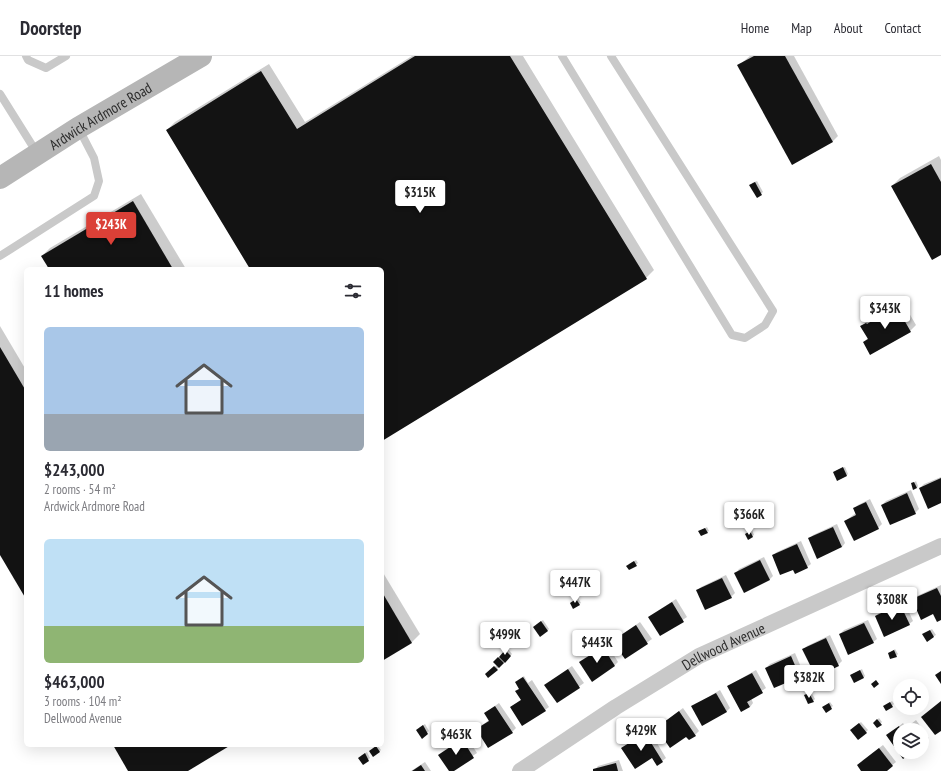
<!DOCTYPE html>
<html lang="en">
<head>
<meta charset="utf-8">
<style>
  :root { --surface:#fff; --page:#f7f7f7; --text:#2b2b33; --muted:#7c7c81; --line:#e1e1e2; --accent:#db4037 }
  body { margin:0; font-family:"PT Sans Narrow",sans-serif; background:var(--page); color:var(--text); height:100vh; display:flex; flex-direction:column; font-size:15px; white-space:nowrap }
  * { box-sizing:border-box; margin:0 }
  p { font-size:13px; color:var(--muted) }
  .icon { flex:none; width:22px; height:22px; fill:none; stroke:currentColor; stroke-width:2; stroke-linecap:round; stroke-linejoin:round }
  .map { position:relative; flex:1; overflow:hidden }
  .sheet { position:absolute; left:24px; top:211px; width:360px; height:480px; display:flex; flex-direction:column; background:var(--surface); border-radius:6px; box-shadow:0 4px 16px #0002 }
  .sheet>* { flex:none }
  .buttons { position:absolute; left:893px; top:623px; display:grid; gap:8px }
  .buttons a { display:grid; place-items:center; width:36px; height:36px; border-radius:50%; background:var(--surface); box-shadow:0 4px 16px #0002; font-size:20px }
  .price { position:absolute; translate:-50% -34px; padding:0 9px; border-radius:4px; background:#fff; color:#222; font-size:13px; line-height:26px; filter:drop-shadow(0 1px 2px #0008) }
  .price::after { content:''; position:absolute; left:50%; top:24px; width:12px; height:9px; margin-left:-6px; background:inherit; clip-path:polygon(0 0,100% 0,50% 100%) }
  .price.current { background:var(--accent); color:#fff }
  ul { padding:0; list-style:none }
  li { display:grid; align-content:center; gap:8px; height:212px; padding:0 20px }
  li span { display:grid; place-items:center; height:124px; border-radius:6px; color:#555 }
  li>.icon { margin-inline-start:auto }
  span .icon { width:72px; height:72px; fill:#fffc; stroke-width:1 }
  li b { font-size:17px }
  h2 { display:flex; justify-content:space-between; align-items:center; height:48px; padding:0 20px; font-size:17px }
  header { display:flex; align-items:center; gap:24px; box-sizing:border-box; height:56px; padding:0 20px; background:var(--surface); border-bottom:1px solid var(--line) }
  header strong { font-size:19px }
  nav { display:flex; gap:22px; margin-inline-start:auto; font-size:14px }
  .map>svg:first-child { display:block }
</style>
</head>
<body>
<header>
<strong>Doorstep</strong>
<nav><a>Home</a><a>Map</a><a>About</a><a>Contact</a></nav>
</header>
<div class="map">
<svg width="941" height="715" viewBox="0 0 941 715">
  <rect width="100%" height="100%" fill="#fff"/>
  <g fill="#0003">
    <path d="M 412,0 L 523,0 L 654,214 L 646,222 L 382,384 L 382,213 L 251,213 L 167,74 L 175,66 L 269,8 L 305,66 Z"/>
    <path d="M 750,0 L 794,0 L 838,80 L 832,86 L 738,10 Z"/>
    <path d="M 939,100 L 941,104 L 941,198 L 892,130 L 900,122 Z"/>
    <path d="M 757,125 L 763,136 L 757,141 L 752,127 Z"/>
    <path d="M 141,138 L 186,213 L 50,213 L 42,200 L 50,192 Z"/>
    <path d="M 902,245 L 916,269 L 910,275 L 864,286 L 868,282 L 862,270 L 868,264 L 872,261 L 873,263 Z"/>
    <path d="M 0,270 L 26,314 L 26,541 L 0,497 Z"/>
    <path d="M 845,411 L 848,418 L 846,420 L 836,415 Z"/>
    <path d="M 941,421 L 941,446 L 920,432 L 924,428 Z"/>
    <path d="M 916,425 L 918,430 L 917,432 L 912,428 Z"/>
    <path d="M 911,434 L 919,453 L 915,457 L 891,468 L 882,449 L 886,445 Z"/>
    <path d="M 870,443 L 882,468 L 878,472 L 845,465 L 856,457 L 854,453 L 858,449 Z"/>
    <path d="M 765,448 L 768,453 L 766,455 L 756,452 Z"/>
    <path d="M 837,468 L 845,487 L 842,491 L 809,483 L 813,479 Z"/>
    <path d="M 707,471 L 709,475 L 707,476 L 700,475 Z"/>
    <path d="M 752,474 L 754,479 L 752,480 L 748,477 Z"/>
    <path d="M 801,485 L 811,508 L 807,511 L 773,499 L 777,496 Z"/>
    <path d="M 764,501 L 773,520 L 769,524 L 736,517 L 739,513 Z"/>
    <path d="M 636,504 L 638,507 L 630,513 L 629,508 Z"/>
    <path d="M 382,515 L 420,578 L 412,586 L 382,604 Z"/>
    <path d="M 726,519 L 735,537 L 731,541 L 697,535 L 701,531 Z"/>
    <path d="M 941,529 L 941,563 L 913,544 L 917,540 Z"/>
    <path d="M 578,542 L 581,547 L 579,548 L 573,545 Z"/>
    <path d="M 676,543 L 687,561 L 660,579 L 649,561 Z"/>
    <path d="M 904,545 L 913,565 L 909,568 L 876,560 L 880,556 Z"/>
    <path d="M 543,564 L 549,573 L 547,575 L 536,569 Z"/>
    <path d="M 868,564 L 877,583 L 873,586 L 840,578 L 844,574 Z"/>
    <path d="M 640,566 L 652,583 L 625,602 L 613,585 Z"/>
    <path d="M 932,573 L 936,579 L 927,584 L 925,577 Z"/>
    <path d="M 830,579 L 842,605 L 838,609 L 817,610 L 804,593 L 807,590 Z"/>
    <path d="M 607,588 L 618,606 L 615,609 L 580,607 Z"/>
    <path d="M 508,593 L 512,598 L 497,613 L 486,618 L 497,609 L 494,606 Z"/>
    <path d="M 895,593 L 898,598 L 896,600 L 891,596 Z"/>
    <path d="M 795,597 L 803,616 L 799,620 L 766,612 L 770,608 Z"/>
    <path d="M 572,610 L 584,627 L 557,646 L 546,629 Z"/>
    <path d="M 862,613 L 865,620 L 863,622 L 851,619 Z"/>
    <path d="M 756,614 L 766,632 L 751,642 L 753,647 L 750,651 L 728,630 Z"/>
    <path d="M 524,620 L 528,627 L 532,624 L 549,651 L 545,654 L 511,651 L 522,643 L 518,624 Z"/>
    <path d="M 720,634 L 730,652 L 726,656 L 692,651 Z"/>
    <path d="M 811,636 L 815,643 L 813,645 L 807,638 Z"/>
    <path d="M 892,645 L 894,648 L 892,650 L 886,649 Z"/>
    <path d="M 830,646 L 833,650 L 826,655 L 823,651 Z"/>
    <path d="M 499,647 L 516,672 L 512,676 L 477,673 L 489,664 L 485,657 Z"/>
    <path d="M 683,652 L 699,675 L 695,679 L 686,679 L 657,672 Z"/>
    <path d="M 879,662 L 882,666 L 877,671 L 874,667 Z"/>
    <path d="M 916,664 L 929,682 L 922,688 L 922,674 L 900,674 L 900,696 L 911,696 L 903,701 L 888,679 L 903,667 L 906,672 Z"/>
    <path d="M 861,666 L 868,674 L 859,683 L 853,672 Z"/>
    <path d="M 425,668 L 429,675 L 422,681 L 419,672 Z"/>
    <path d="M 649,674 L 666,702 L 657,709 L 652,701 L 623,692 Z"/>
    <path d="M 466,680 L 477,697 L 450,715 L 440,699 Z"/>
    <path d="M 883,689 L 896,706 L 885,715 L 863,715 L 862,705 Z"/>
    <path d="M 378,690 L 381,694 L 379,696 L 370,695 Z"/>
    <path d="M 367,696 L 370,702 L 363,708 L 361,700 Z"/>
    <path d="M 619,704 L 623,715 L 594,715 L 598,710 Z"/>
    <path d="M 425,706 L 431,715 L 411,715 Z"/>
  </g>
  <g fill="#131313">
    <path d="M 415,0 L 510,0 L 647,223 L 382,385 L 382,213 L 250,213 L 166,74 L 261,15 L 297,73 Z"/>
    <path d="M 754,0 L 785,0 L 833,86 L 792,109 L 737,9 Z"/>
    <path d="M 931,108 L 941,126 L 941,199 L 932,204 L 891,130 Z"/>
    <path d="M 755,126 L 762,139 L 757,142 L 749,129 Z"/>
    <path d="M 133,145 L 173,213 L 49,213 L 41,200 Z"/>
    <path d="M 896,250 L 911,276 L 870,299 L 863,286 L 868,283 L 860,270 L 866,267 L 867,268 Z"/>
    <path d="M 0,291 L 26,335 L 26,543 L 0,499 Z"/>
    <path d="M 843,411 L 847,420 L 837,425 L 833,416 Z"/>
    <path d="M 941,422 L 941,447 L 928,453 L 919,432 Z"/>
    <path d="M 914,426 L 917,432 L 913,434 L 911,427 Z"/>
    <path d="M 907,437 L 916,458 L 890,469 L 881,449 Z"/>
    <path d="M 866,446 L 879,473 L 854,485 L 844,465 L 856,459 L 853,452 Z"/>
    <path d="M 763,449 L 767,456 L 756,460 L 753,453 Z"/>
    <path d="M 833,471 L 842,491 L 817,503 L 808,482 Z"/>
    <path d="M 705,472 L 708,477 L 701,480 L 698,475 Z"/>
    <path d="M 750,475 L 753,481 L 748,484 L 745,478 Z"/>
    <path d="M 797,488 L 808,512 L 795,518 L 793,514 L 780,519 L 772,499 Z"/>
    <path d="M 760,504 L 770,524 L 744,537 L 734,517 Z"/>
    <path d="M 634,505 L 637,510 L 629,514 L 626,510 Z"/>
    <path d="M 722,522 L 732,542 L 705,554 L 696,534 Z"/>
    <path d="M 937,532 L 941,540 L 941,564 L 937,566 L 933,558 L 921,564 L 912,543 Z"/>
    <path d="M 382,536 L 412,587 L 382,605 Z"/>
    <path d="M 576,543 L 580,549 L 573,553 L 570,547 Z"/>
    <path d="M 672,546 L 684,566 L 660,580 L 648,561 Z"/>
    <path d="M 900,548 L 910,569 L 884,581 L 875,560 Z"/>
    <path d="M 541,565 L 548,575 L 540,581 L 533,571 Z"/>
    <path d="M 864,567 L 874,587 L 848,599 L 839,578 Z"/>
    <path d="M 636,569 L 648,588 L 625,603 L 612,585 Z"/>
    <path d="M 930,574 L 934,581 L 927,586 L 922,578 Z"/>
    <path d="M 826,582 L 839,610 L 820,619 L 817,611 L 812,613 L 802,593 Z"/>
    <path d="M 603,591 L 615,610 L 592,626 L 579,606 Z"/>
    <path d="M 505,594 L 511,600 L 505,607 L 499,601 Z"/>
    <path d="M 894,594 L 897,601 L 890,603 L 888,597 Z"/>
    <path d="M 791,600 L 800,621 L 774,632 L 765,612 Z"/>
    <path d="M 498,601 L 504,607 L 499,612 L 493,606 Z"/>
    <path d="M 494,610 L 498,614 L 488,622 L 485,618 Z"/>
    <path d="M 568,613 L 580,632 L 557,647 L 544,629 Z"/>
    <path d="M 860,614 L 864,622 L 854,627 L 850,619 Z"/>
    <path d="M 941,615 L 941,628 L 935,619 Z"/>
    <path d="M 752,617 L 763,637 L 747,646 L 750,651 L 741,656 L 727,630 Z"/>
    <path d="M 523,621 L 546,655 L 522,670 L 510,651 L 521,644 L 515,635 L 519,633 L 515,626 Z"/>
    <path d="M 876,624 L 879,628 L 874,632 L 871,628 Z"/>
    <path d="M 716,637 L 727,656 L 702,670 L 691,650 Z"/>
    <path d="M 809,637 L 814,646 L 808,648 L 804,639 Z"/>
    <path d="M 941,645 L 941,675 L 935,679 L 921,661 Z"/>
    <path d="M 890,646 L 893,651 L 886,655 L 883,650 Z"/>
    <path d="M 829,647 L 832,653 L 826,657 L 822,651 Z"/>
    <path d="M 495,650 L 513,677 L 488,692 L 476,673 L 489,665 L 484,657 Z"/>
    <path d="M 679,655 L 696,680 L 689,684 L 686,681 L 670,692 L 656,672 Z"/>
    <path d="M 877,663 L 882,669 L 877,672 L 873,667 Z"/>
    <path d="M 859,667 L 867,677 L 858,684 L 850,674 Z"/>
    <path d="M 912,667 L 917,674 L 903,674 Z"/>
    <path d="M 423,669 L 428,678 L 422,683 L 416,674 Z"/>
    <path d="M 899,670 L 901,674 L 900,696 L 912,696 L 903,703 L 886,679 Z"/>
    <path d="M 645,677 L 663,706 L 657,710 L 652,702 L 635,713 L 621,692 Z"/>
    <path d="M 462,683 L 474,702 L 454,715 L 449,715 L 438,699 Z"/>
    <path d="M 113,689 L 231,689 L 188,715 L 128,715 Z"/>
    <path d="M 376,690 L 380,696 L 373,701 L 369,695 Z"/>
    <path d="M 879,692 L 893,710 L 887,715 L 861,715 L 857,709 Z"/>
    <path d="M 365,697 L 369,705 L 363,709 L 358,702 Z"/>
    <path d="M 616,707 L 618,715 L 593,715 L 593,713 Z"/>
    <path d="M 421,709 L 425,715 L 412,715 Z"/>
  </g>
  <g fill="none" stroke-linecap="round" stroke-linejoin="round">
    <g stroke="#c9c9c9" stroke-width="8">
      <path d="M 26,0 L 28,4 L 46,12 L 66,0"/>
      <path d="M 562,0 L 732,279 L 745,282 L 765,269 L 773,255 L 611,0"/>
      <path d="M 0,38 L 37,97"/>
      <path d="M 0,200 L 94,140 L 99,125 L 94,102 L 79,73"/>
    </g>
    <path stroke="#c9c9c9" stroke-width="16" id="s1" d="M 520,715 L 616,651 L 699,600 L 941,490"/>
    <path stroke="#b6b6b6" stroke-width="22" id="s2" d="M 0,122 L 78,72 L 201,0"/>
  </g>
  <g text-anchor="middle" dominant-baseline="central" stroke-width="4" stroke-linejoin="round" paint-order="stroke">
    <g font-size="15" fill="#2c2c2c" stroke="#fff">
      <text stroke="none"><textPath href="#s2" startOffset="118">Ardwick Ardmore Road</textPath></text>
      <text stroke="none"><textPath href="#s1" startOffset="239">Dellwood Avenue</textPath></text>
    </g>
  </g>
</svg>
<div class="buttons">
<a><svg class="icon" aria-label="locate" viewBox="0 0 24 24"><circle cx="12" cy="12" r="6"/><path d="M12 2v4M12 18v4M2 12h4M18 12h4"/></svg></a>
<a><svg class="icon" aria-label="layers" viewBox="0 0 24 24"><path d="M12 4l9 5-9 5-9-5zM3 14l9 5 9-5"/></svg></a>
</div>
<b class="price" style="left:420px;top:158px">$315K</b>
<b class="price current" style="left:111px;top:190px">$243K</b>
<b class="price" style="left:885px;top:274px">$343K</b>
<b class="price" style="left:749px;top:480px">$366K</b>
<b class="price" style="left:575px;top:548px">$447K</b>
<b class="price" style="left:892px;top:565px">$308K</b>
<b class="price" style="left:505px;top:600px">$499K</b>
<b class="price" style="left:597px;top:608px">$443K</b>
<b class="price" style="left:809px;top:643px">$382K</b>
<b class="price" style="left:641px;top:696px">$429K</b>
<b class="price" style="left:456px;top:700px">$463K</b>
<section class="sheet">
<h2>11 homes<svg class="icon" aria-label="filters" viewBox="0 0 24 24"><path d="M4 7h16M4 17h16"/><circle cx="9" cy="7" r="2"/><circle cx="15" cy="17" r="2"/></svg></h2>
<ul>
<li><span style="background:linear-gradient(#a9c7e8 70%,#9aa5b1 0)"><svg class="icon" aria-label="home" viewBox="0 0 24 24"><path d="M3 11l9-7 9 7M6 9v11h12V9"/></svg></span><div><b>$243,000</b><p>2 rooms · 54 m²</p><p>Ardwick Ardmore Road</p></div></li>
<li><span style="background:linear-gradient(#bfe0f5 70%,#8fb573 0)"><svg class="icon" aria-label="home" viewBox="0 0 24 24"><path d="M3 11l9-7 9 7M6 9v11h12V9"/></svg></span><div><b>$463,000</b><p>3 rooms · 104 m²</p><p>Dellwood Avenue</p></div></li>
</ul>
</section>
</div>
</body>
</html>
